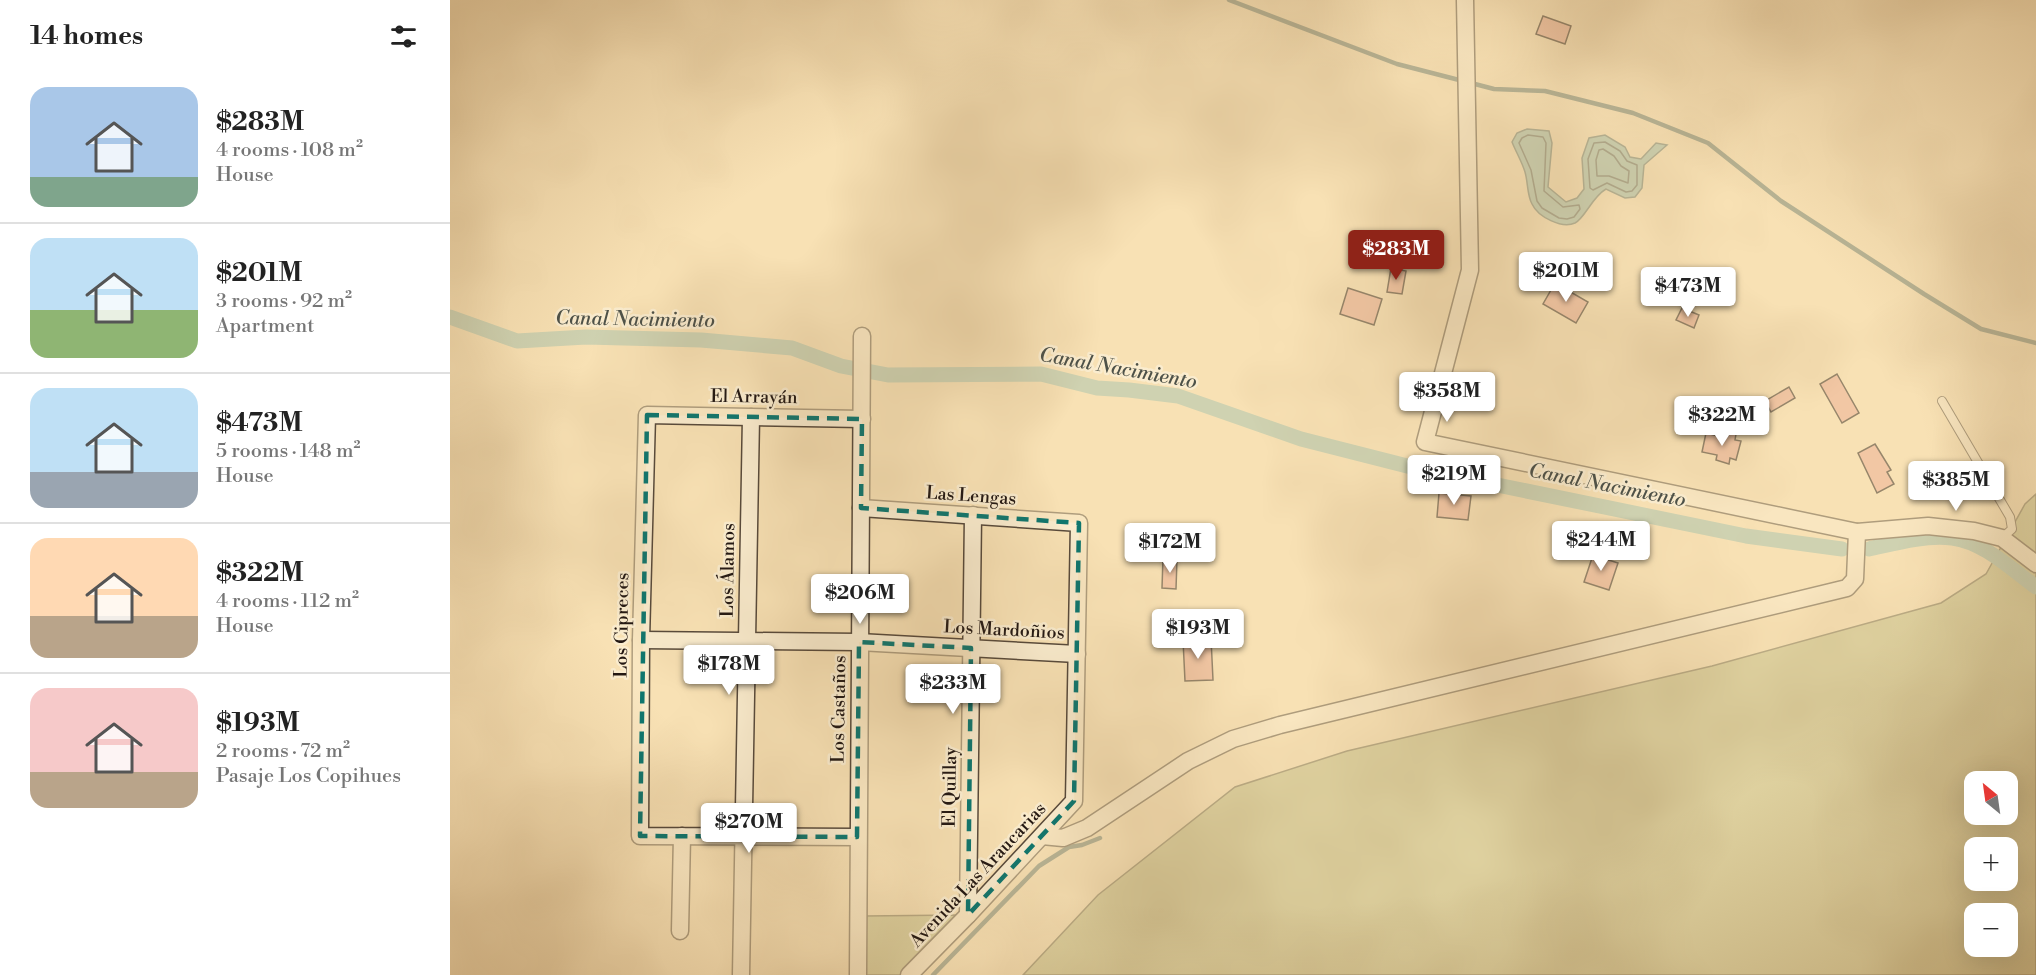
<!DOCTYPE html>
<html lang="en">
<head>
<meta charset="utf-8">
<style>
  :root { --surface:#fff; --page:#f2f2f2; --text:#222; --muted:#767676; --line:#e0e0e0; --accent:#8f2418 }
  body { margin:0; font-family:"Libre Bodoni",serif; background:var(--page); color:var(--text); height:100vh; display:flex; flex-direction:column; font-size:22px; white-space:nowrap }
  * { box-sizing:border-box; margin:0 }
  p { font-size:20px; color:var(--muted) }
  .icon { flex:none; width:33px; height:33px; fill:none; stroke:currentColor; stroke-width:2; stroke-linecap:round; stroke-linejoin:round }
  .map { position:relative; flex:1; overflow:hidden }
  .sheet { display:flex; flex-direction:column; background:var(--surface); width:450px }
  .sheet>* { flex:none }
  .needle { width:39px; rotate:331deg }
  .tools { position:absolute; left:1514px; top:771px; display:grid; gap:12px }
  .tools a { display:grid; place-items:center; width:54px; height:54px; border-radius:12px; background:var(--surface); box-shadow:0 6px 24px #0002; font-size:30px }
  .price { position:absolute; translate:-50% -51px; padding:0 14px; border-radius:6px; background:#fff; color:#222; font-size:20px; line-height:39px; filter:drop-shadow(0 2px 3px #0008) }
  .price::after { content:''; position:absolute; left:50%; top:36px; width:18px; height:14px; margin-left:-9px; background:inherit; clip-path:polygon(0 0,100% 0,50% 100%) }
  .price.selected { background:var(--accent); color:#fff }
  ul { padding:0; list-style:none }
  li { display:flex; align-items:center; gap:18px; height:150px; padding:0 30px }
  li+li { border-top:2px solid var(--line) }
  li span { display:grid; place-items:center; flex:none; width:168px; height:120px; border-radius:18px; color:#555 }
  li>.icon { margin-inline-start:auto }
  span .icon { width:72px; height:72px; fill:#fffc; stroke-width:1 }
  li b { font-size:26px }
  h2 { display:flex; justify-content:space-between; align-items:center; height:72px; padding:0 30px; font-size:26px }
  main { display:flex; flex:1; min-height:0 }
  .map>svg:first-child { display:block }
</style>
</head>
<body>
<main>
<section class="sheet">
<h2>14 homes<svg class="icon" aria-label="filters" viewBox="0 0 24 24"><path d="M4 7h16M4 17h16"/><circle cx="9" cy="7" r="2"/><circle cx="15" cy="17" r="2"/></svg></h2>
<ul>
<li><span style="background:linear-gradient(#a9c7e8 75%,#7fa58c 0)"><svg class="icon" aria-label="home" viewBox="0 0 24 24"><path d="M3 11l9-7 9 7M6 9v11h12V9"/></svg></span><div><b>$283M</b><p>4 rooms · 108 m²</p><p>House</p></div></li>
<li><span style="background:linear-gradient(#bfe0f5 60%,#8fb573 0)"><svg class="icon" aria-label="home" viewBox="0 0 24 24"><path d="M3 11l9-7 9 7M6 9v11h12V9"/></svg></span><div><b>$201M</b><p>3 rooms · 92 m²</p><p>Apartment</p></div></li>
<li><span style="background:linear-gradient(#bfe0f5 70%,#9aa5b1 0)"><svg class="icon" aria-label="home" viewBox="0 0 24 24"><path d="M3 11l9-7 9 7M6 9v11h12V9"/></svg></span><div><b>$473M</b><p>5 rooms · 148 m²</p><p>House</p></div></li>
<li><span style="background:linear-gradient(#ffd9b3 65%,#b9a48a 0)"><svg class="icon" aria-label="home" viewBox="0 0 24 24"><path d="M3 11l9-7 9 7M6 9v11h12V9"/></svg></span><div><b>$322M</b><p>4 rooms · 112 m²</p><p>House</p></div></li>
<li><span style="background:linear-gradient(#f6c9c9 70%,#b9a48a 0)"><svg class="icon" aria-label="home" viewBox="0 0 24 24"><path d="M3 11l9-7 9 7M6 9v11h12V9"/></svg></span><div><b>$193M</b><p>2 rooms · 72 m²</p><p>Pasaje Los Copihues</p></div></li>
</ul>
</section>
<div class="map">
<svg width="1586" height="975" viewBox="0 0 1586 975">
  <rect width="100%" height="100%" fill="#f8e1b4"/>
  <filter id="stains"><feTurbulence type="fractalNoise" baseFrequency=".00333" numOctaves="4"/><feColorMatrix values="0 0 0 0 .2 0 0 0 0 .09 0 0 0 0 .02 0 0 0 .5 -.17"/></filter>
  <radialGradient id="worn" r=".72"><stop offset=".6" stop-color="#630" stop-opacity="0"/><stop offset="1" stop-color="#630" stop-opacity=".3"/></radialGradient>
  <g fill="#c3c189" stroke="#736c4e" stroke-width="1.5" fill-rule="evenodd">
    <path d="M 1586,494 L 1586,975 L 573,975 L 648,895 L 785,787 L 897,751 L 1262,666 L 1491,603 L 1536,574 L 1575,504 ZM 1524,782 L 1557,782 L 1557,814 L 1524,814 ZM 1524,848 L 1557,848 L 1557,880 L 1524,880 ZM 1524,914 L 1557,914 L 1557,946 L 1524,946 Z"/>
    <path d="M 507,915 L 450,975 L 414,975 L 414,916 Z"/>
  </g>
  <path fill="#9dbead" stroke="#6c7c6f" stroke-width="1.5" d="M 1077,129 L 1099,131 L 1102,143 L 1098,187 L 1116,202 L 1127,198 L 1134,189 L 1132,158 L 1139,138 L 1155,135 L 1175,147 L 1180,157 L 1191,159 L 1206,143 L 1217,145 L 1194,165 L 1192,188 L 1185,197 L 1175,198 L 1156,189 C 1142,197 1135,218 1125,223 C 1112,229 1088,217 1082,204 C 1077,195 1078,182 1075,172 C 1072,162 1066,152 1062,142 L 1067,133 Z"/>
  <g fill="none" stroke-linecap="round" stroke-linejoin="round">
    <g stroke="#606b60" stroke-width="1.5">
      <path d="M 1078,135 L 1093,137 L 1096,143 L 1094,191 L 1113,207 L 1129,205 L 1130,209 L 1124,217 L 1117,219 L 1109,218 L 1092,208 L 1087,201 L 1081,170 L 1069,143 L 1072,138 Z"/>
      <path d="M 1155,142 L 1170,151 L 1177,161 L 1187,165 L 1187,185 L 1182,191 L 1176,192 L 1157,183 L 1143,190 L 1140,188 L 1138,159 L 1144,143 Z"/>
      <path d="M 1153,149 L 1164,156 L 1171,166 L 1179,171 L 1178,183 L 1159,176 L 1147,176 L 1146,160 L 1149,150 Z"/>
    </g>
    <g stroke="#6c7c6f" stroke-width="4.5">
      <path d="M 779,0 L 947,64 L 1013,81"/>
      <path d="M 1021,83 L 1044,89 L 1095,91 L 1183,113 L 1258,143 L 1331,201 L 1474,294 L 1531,329 L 1586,343"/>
      <path d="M 483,975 L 589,866 L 619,847 L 632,845 L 650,838"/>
    </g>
    <g stroke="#9dbead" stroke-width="15">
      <path d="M 0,317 L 67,341 L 136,337 L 251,340 L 342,348 L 391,366 L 438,375 L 591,374 L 647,388 L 679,390 L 728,396 L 851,439 L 969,469 L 1296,536 L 1392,549"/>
      <path d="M 1419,549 C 1446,543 1474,535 1502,538 C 1534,542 1561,569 1586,587"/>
    </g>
  </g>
  <g fill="#eaa691" stroke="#231813" stroke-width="1.5">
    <path d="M 1093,16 L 1121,26 L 1115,44 L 1086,34 Z"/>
    <path d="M 941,268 L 956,271 L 952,294 L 937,292 Z"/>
    <path d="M 1105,283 L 1138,302 L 1126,323 L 1093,304 Z"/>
    <path d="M 898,288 L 932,299 L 924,325 L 890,314 Z"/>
    <path d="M 1232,308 L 1249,315 L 1244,328 L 1226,320 Z"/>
    <path d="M 1387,374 L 1409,413 L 1392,423 L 1370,384 Z"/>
    <path d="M 1339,387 L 1345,398 L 1321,412 L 1315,401 Z"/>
    <path d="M 1274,431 L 1286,434 L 1285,440 L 1291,441 L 1286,460 L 1280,458 L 1279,464 L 1266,460 L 1267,455 L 1252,452 L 1256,433 L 1272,437 Z"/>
    <path d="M 1425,444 L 1441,470 L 1437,472 L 1444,484 L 1427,493 L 1408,453 Z"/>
    <path d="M 989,493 L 1021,496 L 1018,520 L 987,517 Z"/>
    <path d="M 1143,555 L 1168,563 L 1159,590 L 1134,582 Z"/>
    <path d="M 713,558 L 727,559 L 726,589 L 712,588 Z"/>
    <path d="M 761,638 L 763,680 L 735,681 L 733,640 Z"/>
  </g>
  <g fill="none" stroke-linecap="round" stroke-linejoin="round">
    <g stroke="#584a3b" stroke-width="10">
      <path id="lane" d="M 1492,401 L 1560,517 L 1562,529 L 1552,538"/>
    </g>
    <g stroke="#584a3b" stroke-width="19">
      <g id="street">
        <path d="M 1015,0 L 1020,270 L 975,442 L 1407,532 L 1478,526 L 1524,531 L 1552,538 L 1586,564"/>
        <path d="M 411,508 L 629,523 L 624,801 L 518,915 L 459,975"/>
        <path d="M 191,640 L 409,642 L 627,654"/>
        <path d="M 592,836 L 613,838 L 637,828 L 738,761 L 783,739 L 830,725 L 1397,588 L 1405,579 L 1407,532"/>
        <path d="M 407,837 L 190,836 L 191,640 L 197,415 L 412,419"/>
        <path d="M 518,915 L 523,515"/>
        <path d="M 230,931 L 232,836"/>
        <path d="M 291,975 L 301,417"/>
        <path d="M 408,975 L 412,336"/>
      </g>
    </g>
    <use href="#lane" stroke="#faecce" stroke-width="8"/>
    <use href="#street" stroke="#faecce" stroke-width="16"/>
  </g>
  <path d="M0 0H1586V975H0ZM 197,415 L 412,419 L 411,508 L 629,523 L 624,801 L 518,915 L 521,648 L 409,642 L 407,837 L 190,836 Z" fill="#f8e1b4" fill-opacity=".55" fill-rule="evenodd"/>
  <path fill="none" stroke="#0f766e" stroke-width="4.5" stroke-dasharray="12 8" stroke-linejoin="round" d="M 197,415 L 412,419 L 411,508 L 629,523 L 624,801 L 518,915 L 521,648 L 409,642 L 407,837 L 190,836 Z"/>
  <g text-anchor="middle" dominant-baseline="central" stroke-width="5" stroke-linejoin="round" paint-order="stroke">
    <g font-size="18" fill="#231813" stroke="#faecce">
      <text transform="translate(304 397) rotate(1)">El Arrayán</text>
      <text transform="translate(521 496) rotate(4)">Las Lengas</text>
      <text transform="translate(278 570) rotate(-89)">Los Álamos</text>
      <text transform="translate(172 625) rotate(-89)">Los Cipreces</text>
      <text transform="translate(554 630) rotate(3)">Los Mardoñios</text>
      <text transform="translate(389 709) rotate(-89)">Los Castaños</text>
      <text transform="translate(500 787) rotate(-89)">El Quillay</text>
      <text transform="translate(528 875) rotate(-47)">Avenida Las Araucarias</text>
    </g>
    <g font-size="20" font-style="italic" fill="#4e5249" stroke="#faecce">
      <text transform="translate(185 320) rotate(1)">Canal Nacimiento</text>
      <text transform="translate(668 369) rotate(10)">Canal Nacimiento</text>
      <text transform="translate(1157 486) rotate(11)">Canal Nacimiento</text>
    </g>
  </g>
  <rect width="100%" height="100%" filter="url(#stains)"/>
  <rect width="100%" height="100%" fill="url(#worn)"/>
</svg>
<div class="tools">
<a><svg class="needle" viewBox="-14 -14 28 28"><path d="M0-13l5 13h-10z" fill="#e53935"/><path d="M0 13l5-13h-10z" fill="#767676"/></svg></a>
<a>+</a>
<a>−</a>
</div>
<b class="price selected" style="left:946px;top:281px">$283M</b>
<b class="price" style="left:1116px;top:303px">$201M</b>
<b class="price" style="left:1238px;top:318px">$473M</b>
<b class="price" style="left:997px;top:423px">$358M</b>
<b class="price" style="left:1272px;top:447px">$322M</b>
<b class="price" style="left:1004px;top:506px">$219M</b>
<b class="price" style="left:1506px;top:512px">$385M</b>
<b class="price" style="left:1151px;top:572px">$244M</b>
<b class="price" style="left:720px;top:574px">$172M</b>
<b class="price" style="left:410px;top:625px">$206M</b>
<b class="price" style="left:748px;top:660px">$193M</b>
<b class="price" style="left:279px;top:696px">$178M</b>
<b class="price" style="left:503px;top:715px">$233M</b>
<b class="price" style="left:299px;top:854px">$270M</b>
</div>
</main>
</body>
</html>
